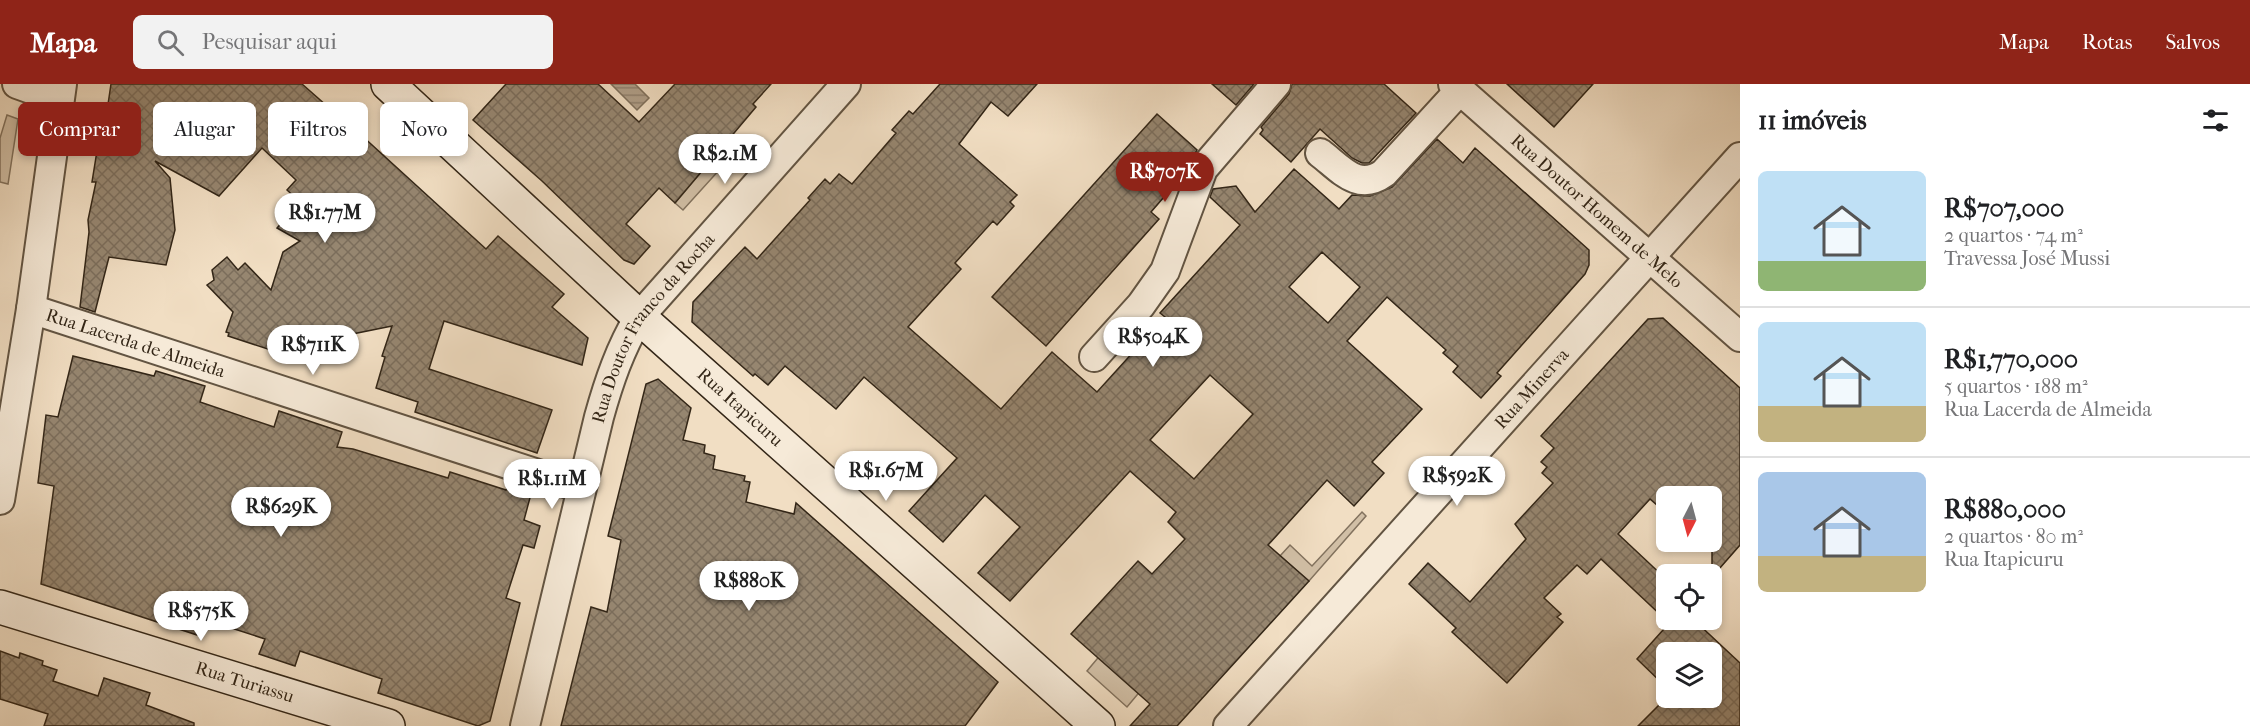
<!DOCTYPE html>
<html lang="pt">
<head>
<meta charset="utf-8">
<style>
  :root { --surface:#fff; --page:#f2f2f2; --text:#202124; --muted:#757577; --line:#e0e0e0; --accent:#8f2418 }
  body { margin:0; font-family:"IM FELL French Canon",serif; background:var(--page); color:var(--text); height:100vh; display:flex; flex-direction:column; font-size:22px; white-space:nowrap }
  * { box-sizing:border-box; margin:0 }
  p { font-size:20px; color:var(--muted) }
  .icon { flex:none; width:33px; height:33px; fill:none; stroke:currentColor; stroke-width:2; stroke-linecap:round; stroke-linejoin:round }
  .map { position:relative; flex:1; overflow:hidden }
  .panel { display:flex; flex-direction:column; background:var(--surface); width:510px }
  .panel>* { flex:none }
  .top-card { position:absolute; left:18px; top:18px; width:570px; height:54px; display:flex; gap:12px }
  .needle { width:39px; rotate:186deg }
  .fabs { position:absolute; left:1656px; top:402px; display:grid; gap:12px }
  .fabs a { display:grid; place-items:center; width:66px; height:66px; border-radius:9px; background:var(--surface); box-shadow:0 3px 9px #0003; font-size:30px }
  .price { position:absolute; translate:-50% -51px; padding:0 14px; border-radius:21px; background:#fff; color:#222; font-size:20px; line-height:39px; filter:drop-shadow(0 2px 3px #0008) }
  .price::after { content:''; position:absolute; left:50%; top:36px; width:18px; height:14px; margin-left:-9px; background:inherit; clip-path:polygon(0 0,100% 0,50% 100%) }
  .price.on { background:var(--accent); color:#fff }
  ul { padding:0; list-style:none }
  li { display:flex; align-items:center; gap:18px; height:150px; padding:0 18px }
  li+li { border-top:2px solid var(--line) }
  li span { display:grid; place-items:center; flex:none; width:168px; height:120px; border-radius:9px; color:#555 }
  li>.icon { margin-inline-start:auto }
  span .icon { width:72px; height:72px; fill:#fffc; stroke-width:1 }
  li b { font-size:26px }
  h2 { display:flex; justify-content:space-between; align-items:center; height:72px; padding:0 18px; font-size:26px }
  .tag { padding:0 21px; border-radius:9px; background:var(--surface); box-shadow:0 3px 9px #0003; font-size:21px; line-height:54px }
  .tag.on { background:var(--accent); color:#fff }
  header { display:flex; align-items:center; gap:36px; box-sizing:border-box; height:84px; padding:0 30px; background:var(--accent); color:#fff }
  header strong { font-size:28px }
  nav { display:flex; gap:33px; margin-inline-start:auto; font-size:21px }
  .search { width:420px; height:54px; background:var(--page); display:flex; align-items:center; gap:15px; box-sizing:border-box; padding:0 21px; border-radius:9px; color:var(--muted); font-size:22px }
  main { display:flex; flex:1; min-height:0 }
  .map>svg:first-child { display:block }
</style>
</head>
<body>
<header>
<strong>Mapa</strong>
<div class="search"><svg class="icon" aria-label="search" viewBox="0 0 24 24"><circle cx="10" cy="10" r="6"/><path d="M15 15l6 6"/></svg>Pesquisar aqui</div>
<nav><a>Mapa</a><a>Rotas</a><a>Salvos</a></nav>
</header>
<main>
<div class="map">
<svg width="1740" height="642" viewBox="0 0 1740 642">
  <defs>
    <pattern id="water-rules" width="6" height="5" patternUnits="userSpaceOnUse" patternTransform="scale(1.5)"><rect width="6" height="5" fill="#b09f89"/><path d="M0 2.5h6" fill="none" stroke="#90816f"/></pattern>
    <pattern id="building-cross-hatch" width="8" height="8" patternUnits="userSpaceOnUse" patternTransform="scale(1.5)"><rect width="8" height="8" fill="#968670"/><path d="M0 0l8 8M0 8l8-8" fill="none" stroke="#7b6d5b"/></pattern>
  </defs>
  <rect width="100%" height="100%" fill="#f1dec3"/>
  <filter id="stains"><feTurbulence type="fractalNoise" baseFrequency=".00333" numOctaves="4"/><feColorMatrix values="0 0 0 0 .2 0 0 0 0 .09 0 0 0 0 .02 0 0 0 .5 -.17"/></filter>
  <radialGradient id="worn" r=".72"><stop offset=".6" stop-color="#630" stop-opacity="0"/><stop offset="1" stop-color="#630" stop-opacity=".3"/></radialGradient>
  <g fill="#d1bfa6" stroke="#82725e" stroke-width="1.5">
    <path d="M 7,31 L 18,35 L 8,100 L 0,98 L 0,54 Z"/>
    <path d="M 730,54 L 740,63 L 683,126 L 675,119 Z"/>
    <path d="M 1362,428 L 1366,432 L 1309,497 L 1280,472 L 1290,461 L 1312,482 Z"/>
    <path d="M 1102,569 L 1142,605 L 1127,623 L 1087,587 Z"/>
  </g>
  <path fill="url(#water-rules)" stroke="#7e6f5b" stroke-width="1.5" d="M 611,0 L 635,0 L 649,14 L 637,26 Z"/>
  <g fill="url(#building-cross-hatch)" stroke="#332617" stroke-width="1.5" fill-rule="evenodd">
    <path d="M 111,0 L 302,0 L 327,22 L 325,24 L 358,52 L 360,50 L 486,165 L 498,152 L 564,210 L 552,223 L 588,254 L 582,281 L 444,237 L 429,285 L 552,326 L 537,369 L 415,328 L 418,318 L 376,304 L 385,273 L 382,272 L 392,242 L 318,257 L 312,276 L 309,274 L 308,278 L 228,252 L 229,249 L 226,248 L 233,228 L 207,201 L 214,196 L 212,186 L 227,173 L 238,186 L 245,179 L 271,206 L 283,168 L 300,157 L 277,144 L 300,118 L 287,106 L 296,96 L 262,64 L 219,112 L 155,77 L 170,94 L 175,146 L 166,181 L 109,173 L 95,228 L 80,223 L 89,148 L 88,136 L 96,98 L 92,98 L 97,67 L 101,68 Z"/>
    <path d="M 506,0 L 598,0 L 639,38 L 675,0 L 771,0 L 753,20 L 756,23 L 675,119 L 659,104 L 626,140 L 650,162 L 634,180 L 624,176 L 542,97 L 473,36 Z"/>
    <path d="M 940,0 L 1037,0 L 1008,32 L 991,18 L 959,60 L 1017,111 L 1010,118 L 1014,122 L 997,141 L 993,137 L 955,179 L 961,185 L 908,243 L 1001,325 L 1052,268 L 1097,308 L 1165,233 L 1160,229 L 1240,141 L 1210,113 L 1213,105 L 1236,102 L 1255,128 L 1294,85 L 1339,125 L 1352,111 L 1370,112 L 1392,103 L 1437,55 L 1463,79 L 1475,64 L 1589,166 L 1589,181 L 1585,190 L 1497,289 L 1501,292 L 1481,314 L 1453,288 L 1458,282 L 1443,269 L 1446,266 L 1387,213 L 1347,257 L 1422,325 L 1372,378 L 1384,389 L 1354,422 L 1327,396 L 1268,461 L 1309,497 L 1177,642 L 1130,642 L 1150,620 L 1071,550 L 1138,477 L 1152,490 L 1185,455 L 1168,438 L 1176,428 L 1130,387 L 1010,517 L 978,489 L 1020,443 L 985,411 L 943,458 L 909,427 L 957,374 L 864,293 L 836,325 L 785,282 L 768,301 L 755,290 L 753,292 L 692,238 L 693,218 L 745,163 L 757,175 L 810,116 L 808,114 L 825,95 L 830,100 L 839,90 L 852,100 L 896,49 L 892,46 L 909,27 L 913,30 ZM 1322,168 L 1360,203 L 1328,239 L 1289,203 ZM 1210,291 L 1253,330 L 1194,395 L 1150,356 Z"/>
    <path d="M 1212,0 L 1254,0 L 1236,21 Z"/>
    <path d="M 1292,0 L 1384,0 L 1416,29 L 1369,79 L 1362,79 L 1352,74 L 1320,45 L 1291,78 L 1260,50 L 1263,46 L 1261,43 L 1289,10 Z"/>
    <path d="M 1507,0 L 1593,0 L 1554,43 Z"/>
    <path d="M 1157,30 L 1197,66 L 1183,91 L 1151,128 L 1159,135 L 1046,262 L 992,213 Z"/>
    <path d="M 1663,234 L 1740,304 L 1740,461 L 1712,493 L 1712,412 L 1666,412 L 1666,429 L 1650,415 L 1618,450 L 1666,495 L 1666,536 L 1601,475 L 1587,490 L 1577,481 L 1544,514 L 1561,530 L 1557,533 L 1563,538 L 1507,599 L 1452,548 L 1456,544 L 1409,500 L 1428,479 L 1470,518 L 1526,455 L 1515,440 L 1553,399 L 1542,389 L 1547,383 L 1541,378 L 1554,364 L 1541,352 L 1648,235 Z"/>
    <path d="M 73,272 L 154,292 L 156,287 L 205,302 L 200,318 L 274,343 L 279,327 L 342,348 L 337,363 L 353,365 L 448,394 L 450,388 L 506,406 L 508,403 L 531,410 L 524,436 L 540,442 L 534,464 L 523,461 L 506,514 L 520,519 L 490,637 L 478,642 L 378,609 L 382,595 L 300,567 L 295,582 L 259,570 L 265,555 L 219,540 L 202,536 L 197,551 L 41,500 L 54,402 L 38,399 L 46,331 L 58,333 Z"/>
    <path d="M 658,295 L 691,324 L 683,356 L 705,361 L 704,369 L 715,372 L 713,385 L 745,392 L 744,397 L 750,398 L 746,418 L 794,430 L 796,419 L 998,598 L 965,642 L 561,642 L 591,523 L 607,528 L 621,456 L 608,452 L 646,300 Z"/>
    <path d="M 1672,536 L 1694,536 L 1740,579 L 1740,642 L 1638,642 L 1666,614 L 1712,614 L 1712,568 L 1666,568 L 1666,603 L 1637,575 Z"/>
    <path d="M 0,567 L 19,574 L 20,569 L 43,577 L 42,581 L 57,586 L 53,597 L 98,612 L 104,594 L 150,609 L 146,621 L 194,639 L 194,642 L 44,642 L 48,630 L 0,615 Z"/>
  </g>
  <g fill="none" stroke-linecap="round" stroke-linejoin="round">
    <g stroke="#625442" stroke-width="32">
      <g id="street">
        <path d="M 17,0 L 59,15"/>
        <path id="s1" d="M 1453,0 L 1740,253"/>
        <path d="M 1320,69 C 1341,85 1358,108 1384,89 L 1460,6"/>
        <path id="s2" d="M 31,225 L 581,404"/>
        <path d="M 1094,273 L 1141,221 L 1165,187 L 1203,85 L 1276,0"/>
        <path d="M 0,416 L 31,225 L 62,0"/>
        <path id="s3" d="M 525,642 L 599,333 C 609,297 620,265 639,233 L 846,0"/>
        <path id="s4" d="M 1228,642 L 1740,73"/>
      </g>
    </g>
    <g stroke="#332617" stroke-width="36">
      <g id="secondary">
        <path id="s5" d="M 388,0 L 639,233 L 1098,642"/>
        <path id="s6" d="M 0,523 L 388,642"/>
      </g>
    </g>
    <use href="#street" stroke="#f6ead8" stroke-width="28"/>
    <use href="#secondary" stroke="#f6ead8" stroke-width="33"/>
  </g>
  <g text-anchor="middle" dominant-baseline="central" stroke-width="5" stroke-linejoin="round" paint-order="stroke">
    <g font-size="18" fill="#332617" stroke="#f6ead8">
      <text stroke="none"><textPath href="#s1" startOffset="192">Rua Doutor Homem de Melo</textPath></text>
      <text stroke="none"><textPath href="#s3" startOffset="423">Rua Doutor Franco da Rocha</textPath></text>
      <text stroke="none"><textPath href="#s2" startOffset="110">Rua Lacerda de Almeida</textPath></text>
      <text stroke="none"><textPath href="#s4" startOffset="454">Rua Minerva</textPath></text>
      <text stroke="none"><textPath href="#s5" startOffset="478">Rua Itapicuru</textPath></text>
      <text stroke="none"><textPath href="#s6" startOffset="256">Rua Turiassu</textPath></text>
    </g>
  </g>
  <rect width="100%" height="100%" filter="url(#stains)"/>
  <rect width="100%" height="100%" fill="url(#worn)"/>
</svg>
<div class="fabs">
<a><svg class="needle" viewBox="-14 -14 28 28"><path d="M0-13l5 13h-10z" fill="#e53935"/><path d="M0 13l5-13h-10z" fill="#757577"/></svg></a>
<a><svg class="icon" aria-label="locate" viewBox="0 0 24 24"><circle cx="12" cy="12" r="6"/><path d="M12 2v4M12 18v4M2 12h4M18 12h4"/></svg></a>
<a><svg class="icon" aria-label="layers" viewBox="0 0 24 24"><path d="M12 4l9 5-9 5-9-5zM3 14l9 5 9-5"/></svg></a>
</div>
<b class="price" style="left:725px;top:101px">R$2.1M</b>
<b class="price on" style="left:1165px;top:119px">R$707K</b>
<b class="price" style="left:325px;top:160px">R$1.77M</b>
<b class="price" style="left:1153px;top:284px">R$504K</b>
<b class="price" style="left:313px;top:292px">R$711K</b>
<b class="price" style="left:886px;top:418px">R$1.67M</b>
<b class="price" style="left:1457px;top:423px">R$592K</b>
<b class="price" style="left:552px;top:426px">R$1.11M</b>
<b class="price" style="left:281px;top:454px">R$629K</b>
<b class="price" style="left:749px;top:528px">R$880K</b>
<b class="price" style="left:201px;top:558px">R$575K</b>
<div class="top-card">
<a class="tag on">Comprar</a>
<a class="tag">Alugar</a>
<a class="tag">Filtros</a>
<a class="tag">Novo</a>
</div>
</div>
<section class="panel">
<h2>11 imóveis<svg class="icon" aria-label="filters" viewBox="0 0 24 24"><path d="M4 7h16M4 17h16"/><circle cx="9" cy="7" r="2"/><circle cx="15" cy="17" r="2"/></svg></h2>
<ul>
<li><span style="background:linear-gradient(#bfe0f5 75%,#8fb573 0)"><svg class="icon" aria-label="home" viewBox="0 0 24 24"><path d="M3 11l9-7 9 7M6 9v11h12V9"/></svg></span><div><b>R$707,000</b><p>2 quartos · 74 m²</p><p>Travessa José Mussi</p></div></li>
<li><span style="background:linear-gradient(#bfe0f5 70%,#c2b280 0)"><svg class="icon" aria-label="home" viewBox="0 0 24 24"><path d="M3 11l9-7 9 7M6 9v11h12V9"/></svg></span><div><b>R$1,770,000</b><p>5 quartos · 188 m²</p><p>Rua Lacerda de Almeida</p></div></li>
<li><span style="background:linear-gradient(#a9c7e8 70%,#c2b280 0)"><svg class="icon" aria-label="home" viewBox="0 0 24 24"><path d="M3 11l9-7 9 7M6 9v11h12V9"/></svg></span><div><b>R$880,000</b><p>2 quartos · 80 m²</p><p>Rua Itapicuru</p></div></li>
</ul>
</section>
</main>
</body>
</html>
